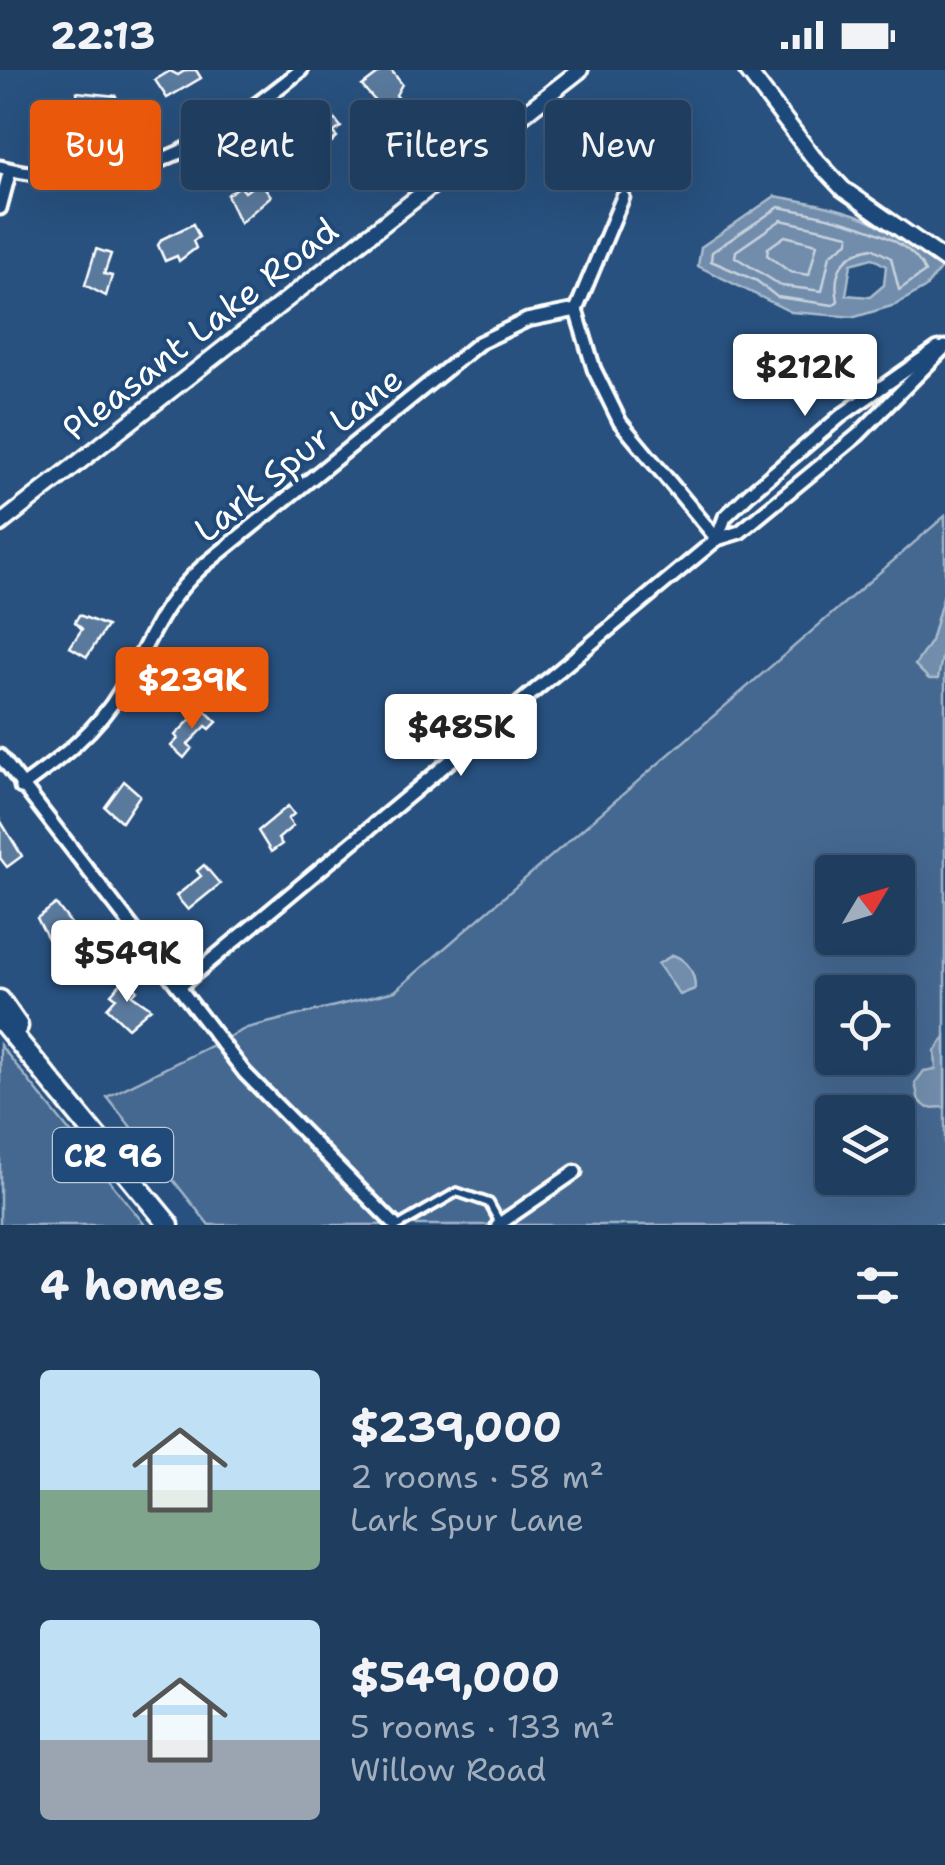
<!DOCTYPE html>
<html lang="en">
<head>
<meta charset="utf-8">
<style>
  :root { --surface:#1e3d5f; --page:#264465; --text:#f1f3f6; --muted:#a1aebd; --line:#3c5674; --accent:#ea580c }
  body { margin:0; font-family:"Shantell Sans",sans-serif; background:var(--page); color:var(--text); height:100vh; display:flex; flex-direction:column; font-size:38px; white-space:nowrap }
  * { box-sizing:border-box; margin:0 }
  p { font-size:32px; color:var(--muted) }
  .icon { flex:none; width:55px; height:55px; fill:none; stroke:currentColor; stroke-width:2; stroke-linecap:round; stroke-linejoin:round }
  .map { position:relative; height:1155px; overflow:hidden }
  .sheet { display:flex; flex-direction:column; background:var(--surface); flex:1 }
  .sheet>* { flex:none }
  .guide { position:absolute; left:30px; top:30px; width:885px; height:90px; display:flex; gap:20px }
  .needle { width:65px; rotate:52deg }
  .fabs { position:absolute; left:815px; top:785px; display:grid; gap:20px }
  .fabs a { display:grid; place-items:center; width:100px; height:100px; border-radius:10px; background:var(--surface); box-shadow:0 10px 40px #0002,0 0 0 2px var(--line); font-size:50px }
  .price { position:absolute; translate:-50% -85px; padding:0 22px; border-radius:10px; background:#fff; color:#222; font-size:32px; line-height:65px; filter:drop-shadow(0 2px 5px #0008) }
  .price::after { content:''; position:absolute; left:50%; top:60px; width:30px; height:22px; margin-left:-15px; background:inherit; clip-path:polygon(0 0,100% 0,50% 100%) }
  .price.current { background:var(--accent); color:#fff }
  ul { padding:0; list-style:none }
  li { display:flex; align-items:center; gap:30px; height:250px; padding:0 40px }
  li span { display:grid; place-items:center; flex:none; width:280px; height:200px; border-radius:10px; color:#555 }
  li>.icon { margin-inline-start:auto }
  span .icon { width:120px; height:120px; fill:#fffc; stroke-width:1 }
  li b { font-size:42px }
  h2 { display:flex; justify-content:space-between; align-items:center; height:120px; padding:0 40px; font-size:42px }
  .tag { padding:0 35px; border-radius:10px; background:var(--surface); box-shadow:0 10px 40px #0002,0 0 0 2px var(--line); font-size:35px; line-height:90px }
  .tag.current { background:var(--accent); color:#fff }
  .status { display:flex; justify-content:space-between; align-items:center; height:70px; padding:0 50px; background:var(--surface); direction:ltr }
  .status svg { height:28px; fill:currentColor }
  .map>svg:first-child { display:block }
</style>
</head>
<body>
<div class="status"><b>22:13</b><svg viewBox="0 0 49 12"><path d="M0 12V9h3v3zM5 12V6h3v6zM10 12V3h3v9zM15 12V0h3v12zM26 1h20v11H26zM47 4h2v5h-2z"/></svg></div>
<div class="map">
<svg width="945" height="1155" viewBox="0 0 945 1155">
  <rect width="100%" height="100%" fill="#28517f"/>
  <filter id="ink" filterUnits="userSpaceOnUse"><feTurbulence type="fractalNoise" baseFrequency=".01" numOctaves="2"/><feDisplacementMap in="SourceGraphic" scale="20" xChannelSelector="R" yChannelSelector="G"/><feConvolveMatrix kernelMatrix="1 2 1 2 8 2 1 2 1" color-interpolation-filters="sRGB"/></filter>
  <g filter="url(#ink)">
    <g fill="#446890" stroke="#a2b4c8" stroke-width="2.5" fill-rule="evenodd">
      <path d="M 945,446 L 945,1155 L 209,1155 L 107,1027 L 247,958 L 395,921 ZM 832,802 L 898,802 L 898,868 L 832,868 ZM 832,922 L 898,922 L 898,988 L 832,988 ZM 832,1042 L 898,1042 L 898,1108 L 832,1108 Z"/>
      <path d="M 0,975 L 145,1155 L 0,1155 Z"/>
    </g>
    <g fill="#718dab" stroke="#aabbcd" stroke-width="2.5" fill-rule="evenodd">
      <path d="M 775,126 C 848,139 883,147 941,198 L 926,217 L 895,235 L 855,247 L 791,242 L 698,196 L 701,177 ZM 872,188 L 886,196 L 884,215 L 870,227 L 846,225 L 851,194 Z"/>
      <path d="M 945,520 L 945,571 L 938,609 L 929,609 L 915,595 L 931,571 Z"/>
      <path d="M 673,885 C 689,891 695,903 695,919 L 680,925 L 658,894 Z"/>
      <path d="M 945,967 L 945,1037 L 928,1038 L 919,1031 L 915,1013 L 924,1001 L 936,999 L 935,981 Z"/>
    </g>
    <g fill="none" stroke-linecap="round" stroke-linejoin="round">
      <g stroke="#c6d1dd" stroke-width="2.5">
        <path d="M 779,137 C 818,144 909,160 925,202 L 899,220 L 891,188 L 872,178 C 843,184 832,200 838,231 L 833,235 L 777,227 L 757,211 L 711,191 L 712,182 Z"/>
        <path d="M 781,150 L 849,165 L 849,171 L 830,185 L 822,221 L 782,216 L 735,187 L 736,181 Z"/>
        <path d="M 785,166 L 817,174 L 809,205 L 790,202 L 767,185 L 768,178 Z"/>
      </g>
    </g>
    <g fill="#5a7a9d" stroke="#fff" stroke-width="2.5">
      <path d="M 186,0 L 196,0 L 201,8 L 167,28 L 155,10 L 170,1 L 178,5 Z"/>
      <path d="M 383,0 L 391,0 L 402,14 L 396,25 L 401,31 L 388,45 L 362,16 Z"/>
      <path d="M 77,22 L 116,26 L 119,47 L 80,49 Z"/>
      <path d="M 334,48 L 341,57 L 333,63 L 337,67 L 309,94 L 298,70 Z"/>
      <path d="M 260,111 L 271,126 L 240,153 L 227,125 L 240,116 L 245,122 Z"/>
      <path d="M 193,154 L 199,167 L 193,171 L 196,178 L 179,191 L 177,186 L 165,191 L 158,175 L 162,169 Z"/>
      <path d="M 96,179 L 111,184 L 104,204 L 112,206 L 106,226 L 85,215 Z"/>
      <path d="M 79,545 L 107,556 L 87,587 L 70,577 L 82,559 L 75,552 Z"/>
      <path d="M 202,638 L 217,652 L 210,659 L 206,656 L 188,674 L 192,678 L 184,688 L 171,676 L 178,669 L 175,665 Z"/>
      <path d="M 124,711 L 140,725 L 122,752 L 105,737 Z"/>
      <path d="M 288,736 L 294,744 L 288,749 L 293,756 L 278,769 L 282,774 L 271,782 L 258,761 Z"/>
      <path d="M 0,750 L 22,786 L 7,797 L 0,788 Z"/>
      <path d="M 204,795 L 220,814 L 188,840 L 176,826 L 201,806 L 197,801 Z"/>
      <path d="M 56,834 L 89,877 L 74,887 L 62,870 L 52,876 L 37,848 Z"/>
      <path d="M 125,909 L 137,920 L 132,925 L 151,938 L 128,958 L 107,938 L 116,928 L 111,924 Z"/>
    </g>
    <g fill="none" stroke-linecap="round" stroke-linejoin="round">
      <g stroke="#fff" stroke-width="14">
        <g id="service">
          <path d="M 72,105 L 78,73 C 86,61 101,58 111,70 L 116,103"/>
          <path d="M 400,1155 L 457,1122 L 489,1133 L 500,1153"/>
        </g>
      </g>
      <g stroke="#fff" stroke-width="19">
        <g id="minor">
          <path d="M 0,97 C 128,130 206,76 301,0"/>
          <path d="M 0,138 L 10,100"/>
          <path d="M 576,240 L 594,299 L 620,352 L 717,469"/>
          <path d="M 576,240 L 623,127"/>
          <path d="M 717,469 L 725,447 L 749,424 L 842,345 L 938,278"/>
          <path d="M 0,686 L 245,1003 L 395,1155"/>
          <path d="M 21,717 C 60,689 96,662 121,620 C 150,573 159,536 202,497 L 479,273 L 527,250 L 576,240"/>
          <path d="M 179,917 L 717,469 L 740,462 L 858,365 L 945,277"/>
          <path d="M 498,1155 L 575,1102"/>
        </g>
      </g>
      <g stroke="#fff" stroke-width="21">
        <g id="tertiary">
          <path d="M 747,0 L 813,87 L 843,119 L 945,190"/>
          <path d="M 0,454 L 580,0"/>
        </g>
      </g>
      <g stroke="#fff" stroke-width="25">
        <g id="primary">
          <path d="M 0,930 L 18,956"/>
          <path d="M 0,949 L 169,1155"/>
        </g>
      </g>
      <use href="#service" stroke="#1f4a7a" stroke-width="6"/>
      <use href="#minor" stroke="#1f4a7a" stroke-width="11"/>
      <use href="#tertiary" stroke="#1f4a7a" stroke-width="14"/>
      <use href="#primary" stroke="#1f4a7a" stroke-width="18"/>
    </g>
  </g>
  <g text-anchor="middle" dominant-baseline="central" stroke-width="8" stroke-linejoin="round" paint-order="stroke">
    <rect fill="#1f4a7a" stroke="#bcc9d7" stroke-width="2.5" x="53" y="1058" width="120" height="54" rx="8"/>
    <g font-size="32" font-weight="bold" fill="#fff">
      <text x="113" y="1085">CR 96</text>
    </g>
    <g font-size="35" fill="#fff" stroke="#1f4a7a">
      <text transform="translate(200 259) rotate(-38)">Pleasant Lake Road</text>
      <text transform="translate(298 384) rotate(-39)">Lark Spur Lane</text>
    </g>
  </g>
</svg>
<div class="fabs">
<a><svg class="needle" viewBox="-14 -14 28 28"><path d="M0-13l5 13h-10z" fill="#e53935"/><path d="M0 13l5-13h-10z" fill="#a1aebd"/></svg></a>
<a><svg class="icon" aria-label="locate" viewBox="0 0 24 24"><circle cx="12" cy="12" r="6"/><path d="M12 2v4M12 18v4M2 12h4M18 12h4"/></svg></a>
<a><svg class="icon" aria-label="layers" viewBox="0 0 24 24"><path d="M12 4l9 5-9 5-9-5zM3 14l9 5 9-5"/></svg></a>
</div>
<b class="price" style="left:805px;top:349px">$212K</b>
<b class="price current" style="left:192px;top:662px">$239K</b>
<b class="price" style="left:461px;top:709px">$485K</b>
<b class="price" style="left:127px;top:935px">$549K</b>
<div class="guide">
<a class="tag current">Buy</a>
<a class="tag">Rent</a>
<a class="tag">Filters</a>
<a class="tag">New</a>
</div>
</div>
<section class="sheet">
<h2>4 homes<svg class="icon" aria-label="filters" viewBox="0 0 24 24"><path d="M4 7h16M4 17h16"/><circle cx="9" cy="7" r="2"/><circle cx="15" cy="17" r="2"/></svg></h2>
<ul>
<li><span style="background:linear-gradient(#bfe0f5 60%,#7fa58c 0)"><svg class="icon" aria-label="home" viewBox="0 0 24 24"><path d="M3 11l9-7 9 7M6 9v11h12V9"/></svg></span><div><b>$239,000</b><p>2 rooms · 58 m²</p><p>Lark Spur Lane</p></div></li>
<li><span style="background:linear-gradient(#bfe0f5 60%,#9aa5b1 0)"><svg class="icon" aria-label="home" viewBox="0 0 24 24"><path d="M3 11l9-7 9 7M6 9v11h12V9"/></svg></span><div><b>$549,000</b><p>5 rooms · 133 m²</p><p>Willow Road</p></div></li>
</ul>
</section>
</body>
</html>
